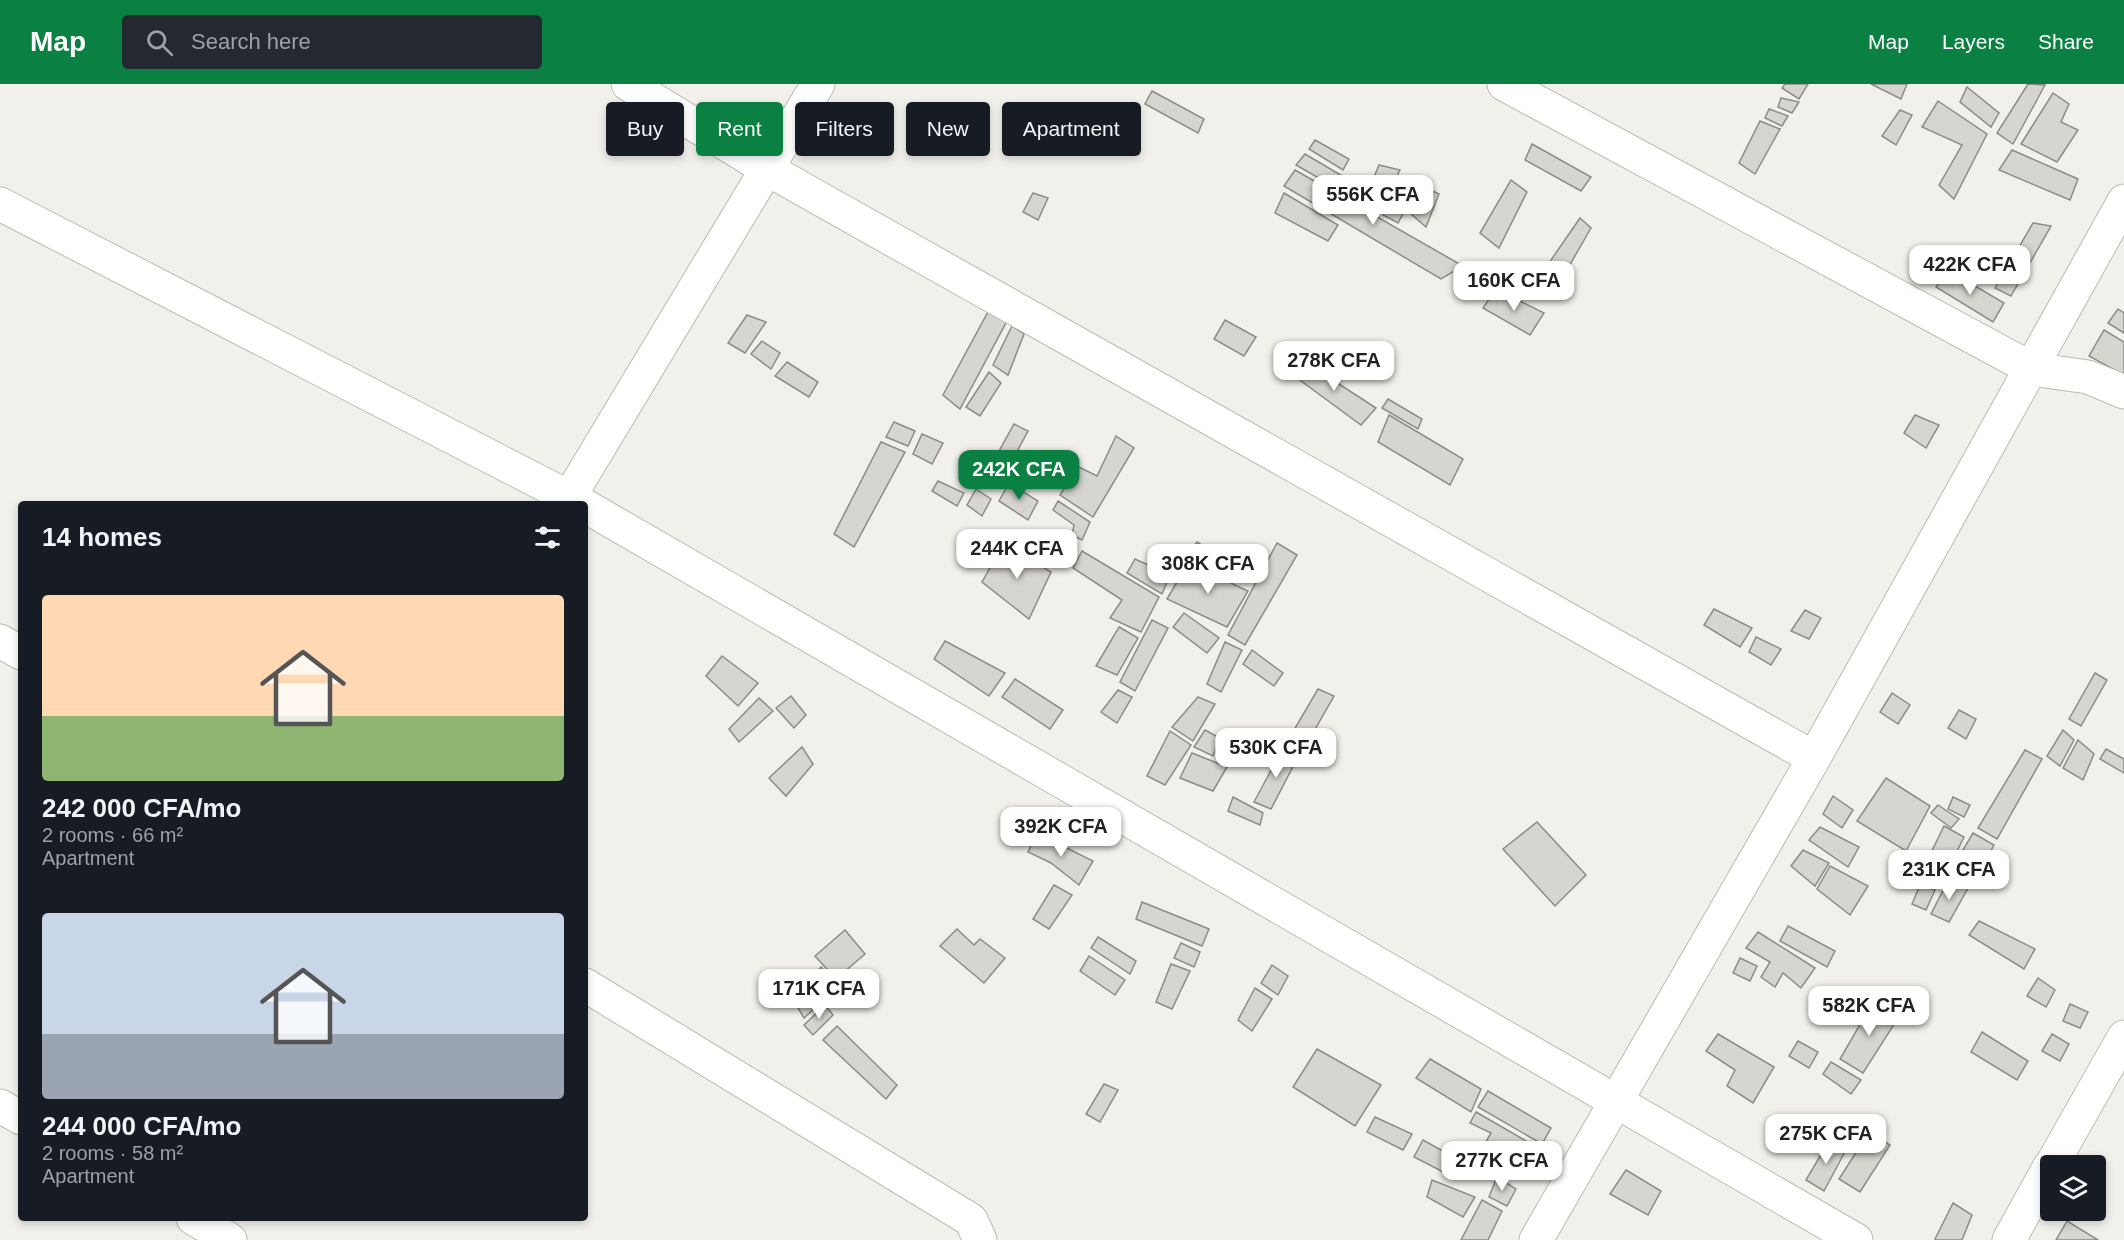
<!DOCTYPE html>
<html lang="en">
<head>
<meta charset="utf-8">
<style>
  :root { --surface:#171b24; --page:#242831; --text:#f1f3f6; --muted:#9ea1a6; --accent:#0b8043 }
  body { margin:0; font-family:Arial,sans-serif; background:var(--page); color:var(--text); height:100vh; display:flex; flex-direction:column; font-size:22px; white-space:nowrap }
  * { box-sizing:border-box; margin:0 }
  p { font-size:20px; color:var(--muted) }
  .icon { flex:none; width:33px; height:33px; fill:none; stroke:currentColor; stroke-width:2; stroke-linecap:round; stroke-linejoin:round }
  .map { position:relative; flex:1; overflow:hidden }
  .side { position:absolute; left:18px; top:417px; width:570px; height:720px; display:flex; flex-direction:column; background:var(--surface); border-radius:6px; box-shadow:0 3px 9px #0003 }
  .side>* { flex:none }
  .banner { position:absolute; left:606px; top:18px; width:570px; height:54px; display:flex; gap:12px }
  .tools { position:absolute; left:2040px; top:1071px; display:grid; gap:12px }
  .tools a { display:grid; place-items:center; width:66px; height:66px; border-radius:6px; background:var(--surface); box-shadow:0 3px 9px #0003; font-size:30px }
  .price { position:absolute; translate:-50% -51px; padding:0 14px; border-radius:12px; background:#fff; color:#222; font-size:20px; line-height:39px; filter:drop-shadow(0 2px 3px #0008) }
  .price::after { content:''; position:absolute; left:50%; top:36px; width:18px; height:14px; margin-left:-9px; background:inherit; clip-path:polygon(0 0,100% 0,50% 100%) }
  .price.current { background:var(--accent); color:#fff }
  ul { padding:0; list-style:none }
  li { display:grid; align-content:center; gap:12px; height:318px; padding:0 24px }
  li span { display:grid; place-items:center; height:186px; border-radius:6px; color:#555 }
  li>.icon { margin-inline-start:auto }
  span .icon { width:108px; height:108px; fill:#fffc; stroke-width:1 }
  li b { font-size:26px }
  h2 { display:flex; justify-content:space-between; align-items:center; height:72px; padding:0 24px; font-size:26px }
  .tag { padding:0 21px; border-radius:6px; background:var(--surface); box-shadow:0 3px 9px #0003; font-size:21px; line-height:54px }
  .tag.current { background:var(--accent); color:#fff }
  header { display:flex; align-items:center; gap:36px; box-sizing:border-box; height:84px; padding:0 30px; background:var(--accent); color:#fff }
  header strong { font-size:28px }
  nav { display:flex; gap:33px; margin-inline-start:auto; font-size:21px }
  .search { width:420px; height:54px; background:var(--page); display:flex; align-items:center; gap:15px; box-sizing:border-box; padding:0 21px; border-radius:6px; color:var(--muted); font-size:22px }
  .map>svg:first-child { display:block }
</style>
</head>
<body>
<header>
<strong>Map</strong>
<div class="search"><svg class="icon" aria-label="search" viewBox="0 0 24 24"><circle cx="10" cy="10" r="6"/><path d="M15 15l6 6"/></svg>Search here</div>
<nav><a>Map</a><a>Layers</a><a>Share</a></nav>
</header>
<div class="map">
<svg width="2124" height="1156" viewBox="0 0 2124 1156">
  <rect width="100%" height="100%" fill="#f2f0eb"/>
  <g fill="#d7d5cf" stroke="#8c8b85" stroke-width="1.5">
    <path d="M 1785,0 L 1808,0 L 1799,15 L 1782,4 Z"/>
    <path d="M 1871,0 L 1907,0 L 1901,15 Z"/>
    <path d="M 2028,0 L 2045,1 L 2013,60 L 1997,49 Z"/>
    <path d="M 1967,3 L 1999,29 L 1991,43 L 1960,18 Z"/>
    <path d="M 1152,7 L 1204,35 L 1198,49 L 1145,20 Z"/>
    <path d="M 2053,9 L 2069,20 L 2061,38 L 2078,46 L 2057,78 L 2021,60 Z"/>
    <path d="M 1781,14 L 1799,18 L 1792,29 L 1778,23 Z"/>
    <path d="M 1938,17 L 1987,50 L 1954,115 L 1939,101 L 1962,61 L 1922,43 Z"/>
    <path d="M 1073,21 L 1096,31 L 1078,62 L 1053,45 Z"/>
    <path d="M 1769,25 L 1788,32 L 1782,42 L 1765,34 Z"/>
    <path d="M 1900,26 L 1912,31 L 1896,61 L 1882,52 Z"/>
    <path d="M 1760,37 L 1780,45 L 1755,90 L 1739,79 Z"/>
    <path d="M 1315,56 L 1349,75 L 1343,86 L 1309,65 Z"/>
    <path d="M 1532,60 L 1591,93 L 1581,107 L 1525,76 Z"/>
    <path d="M 2012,66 L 2078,95 L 2070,116 L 1999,86 Z"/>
    <path d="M 1305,70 L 1356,100 L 1350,112 L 1296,81 Z"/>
    <path d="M 1379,81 L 1400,86 L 1389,107 L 1372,98 Z"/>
    <path d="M 1295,86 L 1463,182 L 1441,195 L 1284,102 Z"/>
    <path d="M 1404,94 L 1439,110 L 1426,143 L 1393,114 Z"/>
    <path d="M 1511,96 L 1527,108 L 1499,164 L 1480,149 Z"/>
    <path d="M 1033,109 L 1048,114 L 1038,136 L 1023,128 Z"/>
    <path d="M 1284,109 L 1338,141 L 1328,157 L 1275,129 Z"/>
    <path d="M 1389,119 L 1404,128 L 1398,139 L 1383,131 Z"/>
    <path d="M 1580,134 L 1591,144 L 1556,205 L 1540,192 Z"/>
    <path d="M 2033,139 L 2051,142 L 2011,212 L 1995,204 Z"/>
    <path d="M 1948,186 L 2004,219 L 1993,238 L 1936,203 Z"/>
    <path d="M 1496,205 L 1544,229 L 1530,251 L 1483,224 Z"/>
    <path d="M 2118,225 L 2124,229 L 2124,249 L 2108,239 Z"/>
    <path d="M 989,226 L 1008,235 L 960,325 L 943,311 Z"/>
    <path d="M 747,231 L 766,238 L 745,269 L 728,259 Z"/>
    <path d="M 1225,236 L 1256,253 L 1244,272 L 1214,255 Z"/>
    <path d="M 1012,242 L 1024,250 L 1008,291 L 993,281 Z"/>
    <path d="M 2104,246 L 2124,258 L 2124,291 L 2089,272 Z"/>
    <path d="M 762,257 L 780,269 L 771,285 L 751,270 Z"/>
    <path d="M 1299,274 L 1376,324 L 1361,341 L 1293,291 Z"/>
    <path d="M 787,278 L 818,298 L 809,313 L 775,292 Z"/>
    <path d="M 989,288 L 1001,299 L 980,332 L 966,323 Z"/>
    <path d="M 1388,315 L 1422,335 L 1418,345 L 1382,324 Z"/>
    <path d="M 1389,331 L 1463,375 L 1450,401 L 1378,358 Z"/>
    <path d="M 1915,331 L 1939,341 L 1926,364 L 1904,349 Z"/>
    <path d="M 894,338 L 915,347 L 908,362 L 886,353 Z"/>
    <path d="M 1014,340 L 1028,347 L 999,401 L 984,394 Z"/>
    <path d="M 922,350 L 943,359 L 932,380 L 913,370 Z"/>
    <path d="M 1116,352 L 1134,364 L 1093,433 L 1060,411 L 1077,382 L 1097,392 Z"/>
    <path d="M 881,358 L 905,368 L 854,463 L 834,450 Z"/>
    <path d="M 938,397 L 964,409 L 957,422 L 932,407 Z"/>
    <path d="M 1009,399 L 1038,417 L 1028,436 L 999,417 Z"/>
    <path d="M 976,405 L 991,415 L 982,432 L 967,421 Z"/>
    <path d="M 1058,417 L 1090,438 L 1082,456 L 1072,451 L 1074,441 L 1053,426 Z"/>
    <path d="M 1197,458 L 1210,466 L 1202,480 L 1187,471 Z"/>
    <path d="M 1004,459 L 1051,488 L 1029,535 L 982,498 Z"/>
    <path d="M 1277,459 L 1297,471 L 1245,561 L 1228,551 Z"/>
    <path d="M 1082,467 L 1159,513 L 1141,548 L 1110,534 L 1122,516 L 1073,484 Z"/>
    <path d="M 1135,475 L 1170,491 L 1162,510 L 1127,489 Z"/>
    <path d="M 1188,479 L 1248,507 L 1227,543 L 1167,515 Z"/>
    <path d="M 1714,525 L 1752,544 L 1740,563 L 1704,541 Z"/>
    <path d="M 1805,526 L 1821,534 L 1809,555 L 1791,547 Z"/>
    <path d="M 1184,529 L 1219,554 L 1207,569 L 1173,543 Z"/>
    <path d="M 1152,536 L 1168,544 L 1135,607 L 1120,598 Z"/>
    <path d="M 1119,543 L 1138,554 L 1117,591 L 1096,582 Z"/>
    <path d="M 1756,553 L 1781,565 L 1771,581 L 1749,568 Z"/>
    <path d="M 945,557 L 1005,589 L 989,612 L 934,575 Z"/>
    <path d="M 1225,558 L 1242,566 L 1221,608 L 1207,600 Z"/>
    <path d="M 1252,566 L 1283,589 L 1274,602 L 1243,580 Z"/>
    <path d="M 722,572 L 758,599 L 738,622 L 706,592 Z"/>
    <path d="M 2095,589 L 2107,596 L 2081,642 L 2069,635 Z"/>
    <path d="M 1015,595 L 1063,626 L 1050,645 L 1002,613 Z"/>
    <path d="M 1318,605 L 1334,612 L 1309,656 L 1294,646 Z"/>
    <path d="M 1118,606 L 1132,613 L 1117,639 L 1101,628 Z"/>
    <path d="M 1892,609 L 1910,621 L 1898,640 L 1880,628 Z"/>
    <path d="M 791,612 L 806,631 L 794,644 L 776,624 Z"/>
    <path d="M 1198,613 L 1215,620 L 1193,657 L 1172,643 Z"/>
    <path d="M 759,614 L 773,627 L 739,658 L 729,645 Z"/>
    <path d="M 1959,626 L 1976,635 L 1966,655 L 1948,644 Z"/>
    <path d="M 1205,646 L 1220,654 L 1213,672 L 1194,663 Z"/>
    <path d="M 2063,646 L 2074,656 L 2060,682 L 2047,672 Z"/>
    <path d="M 1170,647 L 1191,661 L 1165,701 L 1147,692 Z"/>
    <path d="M 2078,656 L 2094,670 L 2083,696 L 2063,684 Z"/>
    <path d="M 802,663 L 813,680 L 786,712 L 769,694 Z"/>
    <path d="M 1283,664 L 1298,673 L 1271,725 L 1254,718 Z"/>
    <path d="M 2106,665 L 2124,675 L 2124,689 L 2100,675 Z"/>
    <path d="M 2025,666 L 2042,675 L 1997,755 L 1978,744 Z"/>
    <path d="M 1192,669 L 1227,683 L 1213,707 L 1180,694 Z"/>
    <path d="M 1886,694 L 1930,722 L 1906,767 L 1857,737 Z"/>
    <path d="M 1833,712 L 1853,726 L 1842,744 L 1823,730 Z"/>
    <path d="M 1233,713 L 1263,729 L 1260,741 L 1228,727 Z"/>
    <path d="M 1953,713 L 1970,721 L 1964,733 L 1948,725 Z"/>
    <path d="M 1938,721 L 1959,735 L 1951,744 L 1931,729 Z"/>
    <path d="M 1537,738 L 1586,791 L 1555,822 L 1503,765 Z"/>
    <path d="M 1944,742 L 1964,753 L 1947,787 L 1927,777 Z"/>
    <path d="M 1820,743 L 1859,763 L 1848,783 L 1809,756 Z"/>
    <path d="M 1037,749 L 1093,777 L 1079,801 L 1051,779 L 1028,768 Z"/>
    <path d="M 1973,749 L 1994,761 L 1972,801 L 1951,786 Z"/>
    <path d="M 1803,766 L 1829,779 L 1815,802 L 1791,782 Z"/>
    <path d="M 1830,782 L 1868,802 L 1850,831 L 1817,805 Z"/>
    <path d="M 1949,795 L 1968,804 L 1949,838 L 1931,830 Z"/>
    <path d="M 1054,801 L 1072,811 L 1049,845 L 1033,835 Z"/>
    <path d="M 1920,801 L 1935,806 L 1926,826 L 1912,820 Z"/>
    <path d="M 1142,818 L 1209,845 L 1202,862 L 1136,835 Z"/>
    <path d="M 1979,837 L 2035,865 L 2024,885 L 1969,851 Z"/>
    <path d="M 1788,842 L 1835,867 L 1827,883 L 1780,857 Z"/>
    <path d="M 957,845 L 974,861 L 980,855 L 1005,874 L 984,899 L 940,862 Z"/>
    <path d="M 845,846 L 865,870 L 836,895 L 815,872 Z"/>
    <path d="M 1758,848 L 1815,884 L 1801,904 L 1783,889 L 1775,903 L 1761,893 L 1770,878 L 1746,864 Z"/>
    <path d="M 1098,853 L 1136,877 L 1130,890 L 1091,864 Z"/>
    <path d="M 1181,859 L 1200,868 L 1194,883 L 1174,874 Z"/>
    <path d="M 1089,872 L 1125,896 L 1115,911 L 1080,887 Z"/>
    <path d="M 1740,874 L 1757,882 L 1750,897 L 1733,889 Z"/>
    <path d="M 1171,880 L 1190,887 L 1172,925 L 1156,918 Z"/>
    <path d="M 1272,881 L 1288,892 L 1278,911 L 1261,899 Z"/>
    <path d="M 821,883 L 839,902 L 804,934 L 783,899 L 793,888 L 805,901 Z"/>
    <path d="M 2038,894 L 2055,906 L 2046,923 L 2027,912 Z"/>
    <path d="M 1255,904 L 1272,915 L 1252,947 L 1238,936 Z"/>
    <path d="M 1873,918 L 1900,931 L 1863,989 L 1840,975 Z"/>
    <path d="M 2070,920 L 2088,928 L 2080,944 L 2063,937 Z"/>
    <path d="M 825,921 L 833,931 L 813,951 L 804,941 Z"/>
    <path d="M 837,942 L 897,1001 L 886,1015 L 823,956 Z"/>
    <path d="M 1982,948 L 2028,977 L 2017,996 L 1971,968 Z"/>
    <path d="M 1718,950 L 1774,983 L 1753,1019 L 1727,1002 L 1735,986 L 1706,967 Z"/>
    <path d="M 2052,950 L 2069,960 L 2060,977 L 2042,967 Z"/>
    <path d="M 1798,957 L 1818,968 L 1809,984 L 1789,972 Z"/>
    <path d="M 1317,965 L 1381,1001 L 1355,1042 L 1293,1003 Z"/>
    <path d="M 1430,975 L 1481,1005 L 1471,1028 L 1416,994 Z"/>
    <path d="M 1831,978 L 1861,996 L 1851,1010 L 1823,990 Z"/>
    <path d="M 1104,1000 L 1118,1006 L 1100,1038 L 1086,1030 Z"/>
    <path d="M 1488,1007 L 1551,1044 L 1542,1060 L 1478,1023 Z"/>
    <path d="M 1476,1028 L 1540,1065 L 1532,1077 L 1513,1064 L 1506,1074 L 1484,1061 L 1491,1049 L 1470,1039 Z"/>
    <path d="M 1375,1033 L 1412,1050 L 1403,1066 L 1367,1048 Z"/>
    <path d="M 1869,1048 L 1890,1061 L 1860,1108 L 1839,1095 Z"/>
    <path d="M 1423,1056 L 1457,1075 L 1449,1091 L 1414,1073 Z"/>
    <path d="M 1829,1057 L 1847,1064 L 1824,1107 L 1806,1096 Z"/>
    <path d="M 1471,1068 L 1499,1081 L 1492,1092 L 1467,1078 Z"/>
    <path d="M 1626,1086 L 1661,1107 L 1648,1131 L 1610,1110 Z"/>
    <path d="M 1497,1093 L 1516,1105 L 1507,1122 L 1489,1113 Z"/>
    <path d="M 1432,1096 L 1475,1113 L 1463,1133 L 1427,1113 Z"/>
    <path d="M 1482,1116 L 1502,1127 L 1488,1156 L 1461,1156 Z"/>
    <path d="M 1953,1119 L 1972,1131 L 1962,1156 L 1936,1156 L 1935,1155 Z"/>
    <path d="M 2067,1137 L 2098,1156 L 2056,1156 Z"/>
  </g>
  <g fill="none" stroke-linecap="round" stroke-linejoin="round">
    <g stroke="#bbbab4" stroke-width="35">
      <g id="minor">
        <path d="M 628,0 L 767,85 L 1814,674"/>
        <path d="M 1504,0 L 2032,285 L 2088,293 L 2124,308"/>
        <path d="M 0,120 L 582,420"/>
        <path d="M 565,420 L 818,0"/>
        <path d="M 585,422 L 1856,1156"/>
        <path d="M 0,557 L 21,569"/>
        <path d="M 585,901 L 971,1136 L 980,1156"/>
        <path d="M 0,1022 L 21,1034"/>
        <path d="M 2051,1082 L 2124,953"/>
        <path d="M 193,1134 L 230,1156"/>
        <path d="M 1536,1156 L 1814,674 L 2124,117"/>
        <path d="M 2009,1156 L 2050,1082"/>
      </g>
    </g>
    <use href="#minor" stroke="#fff" stroke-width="33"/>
  </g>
</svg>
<div class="tools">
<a><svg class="icon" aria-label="layers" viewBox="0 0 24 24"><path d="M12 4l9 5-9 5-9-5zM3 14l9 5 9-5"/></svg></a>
</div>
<b class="price" style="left:1373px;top:142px">556K CFA</b>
<b class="price" style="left:1970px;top:212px">422K CFA</b>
<b class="price" style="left:1514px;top:228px">160K CFA</b>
<b class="price" style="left:1334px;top:308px">278K CFA</b>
<b class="price current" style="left:1019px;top:417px">242K CFA</b>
<b class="price" style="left:1017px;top:496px">244K CFA</b>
<b class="price" style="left:1208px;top:511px">308K CFA</b>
<b class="price" style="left:1276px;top:695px">530K CFA</b>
<b class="price" style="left:1061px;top:774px">392K CFA</b>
<b class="price" style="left:1949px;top:817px">231K CFA</b>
<b class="price" style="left:819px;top:936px">171K CFA</b>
<b class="price" style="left:1869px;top:953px">582K CFA</b>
<b class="price" style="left:1826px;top:1081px">275K CFA</b>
<b class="price" style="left:1502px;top:1108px">277K CFA</b>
<div class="banner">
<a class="tag">Buy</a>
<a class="tag current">Rent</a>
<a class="tag">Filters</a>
<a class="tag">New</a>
<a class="tag">Apartment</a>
</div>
<section class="side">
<h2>14 homes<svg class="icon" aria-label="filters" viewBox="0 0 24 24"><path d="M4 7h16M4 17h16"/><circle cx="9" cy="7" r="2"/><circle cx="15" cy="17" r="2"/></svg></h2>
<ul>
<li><span style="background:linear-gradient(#ffd9b3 65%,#8fb573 0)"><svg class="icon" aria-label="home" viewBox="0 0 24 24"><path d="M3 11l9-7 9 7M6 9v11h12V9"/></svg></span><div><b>242 000 CFA/mo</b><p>2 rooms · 66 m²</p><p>Apartment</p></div></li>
<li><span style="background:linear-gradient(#c9d6e8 65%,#9aa5b1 0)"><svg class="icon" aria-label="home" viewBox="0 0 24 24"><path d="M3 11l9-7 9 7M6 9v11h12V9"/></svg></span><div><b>244 000 CFA/mo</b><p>2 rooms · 58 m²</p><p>Apartment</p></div></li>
</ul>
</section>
</div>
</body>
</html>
